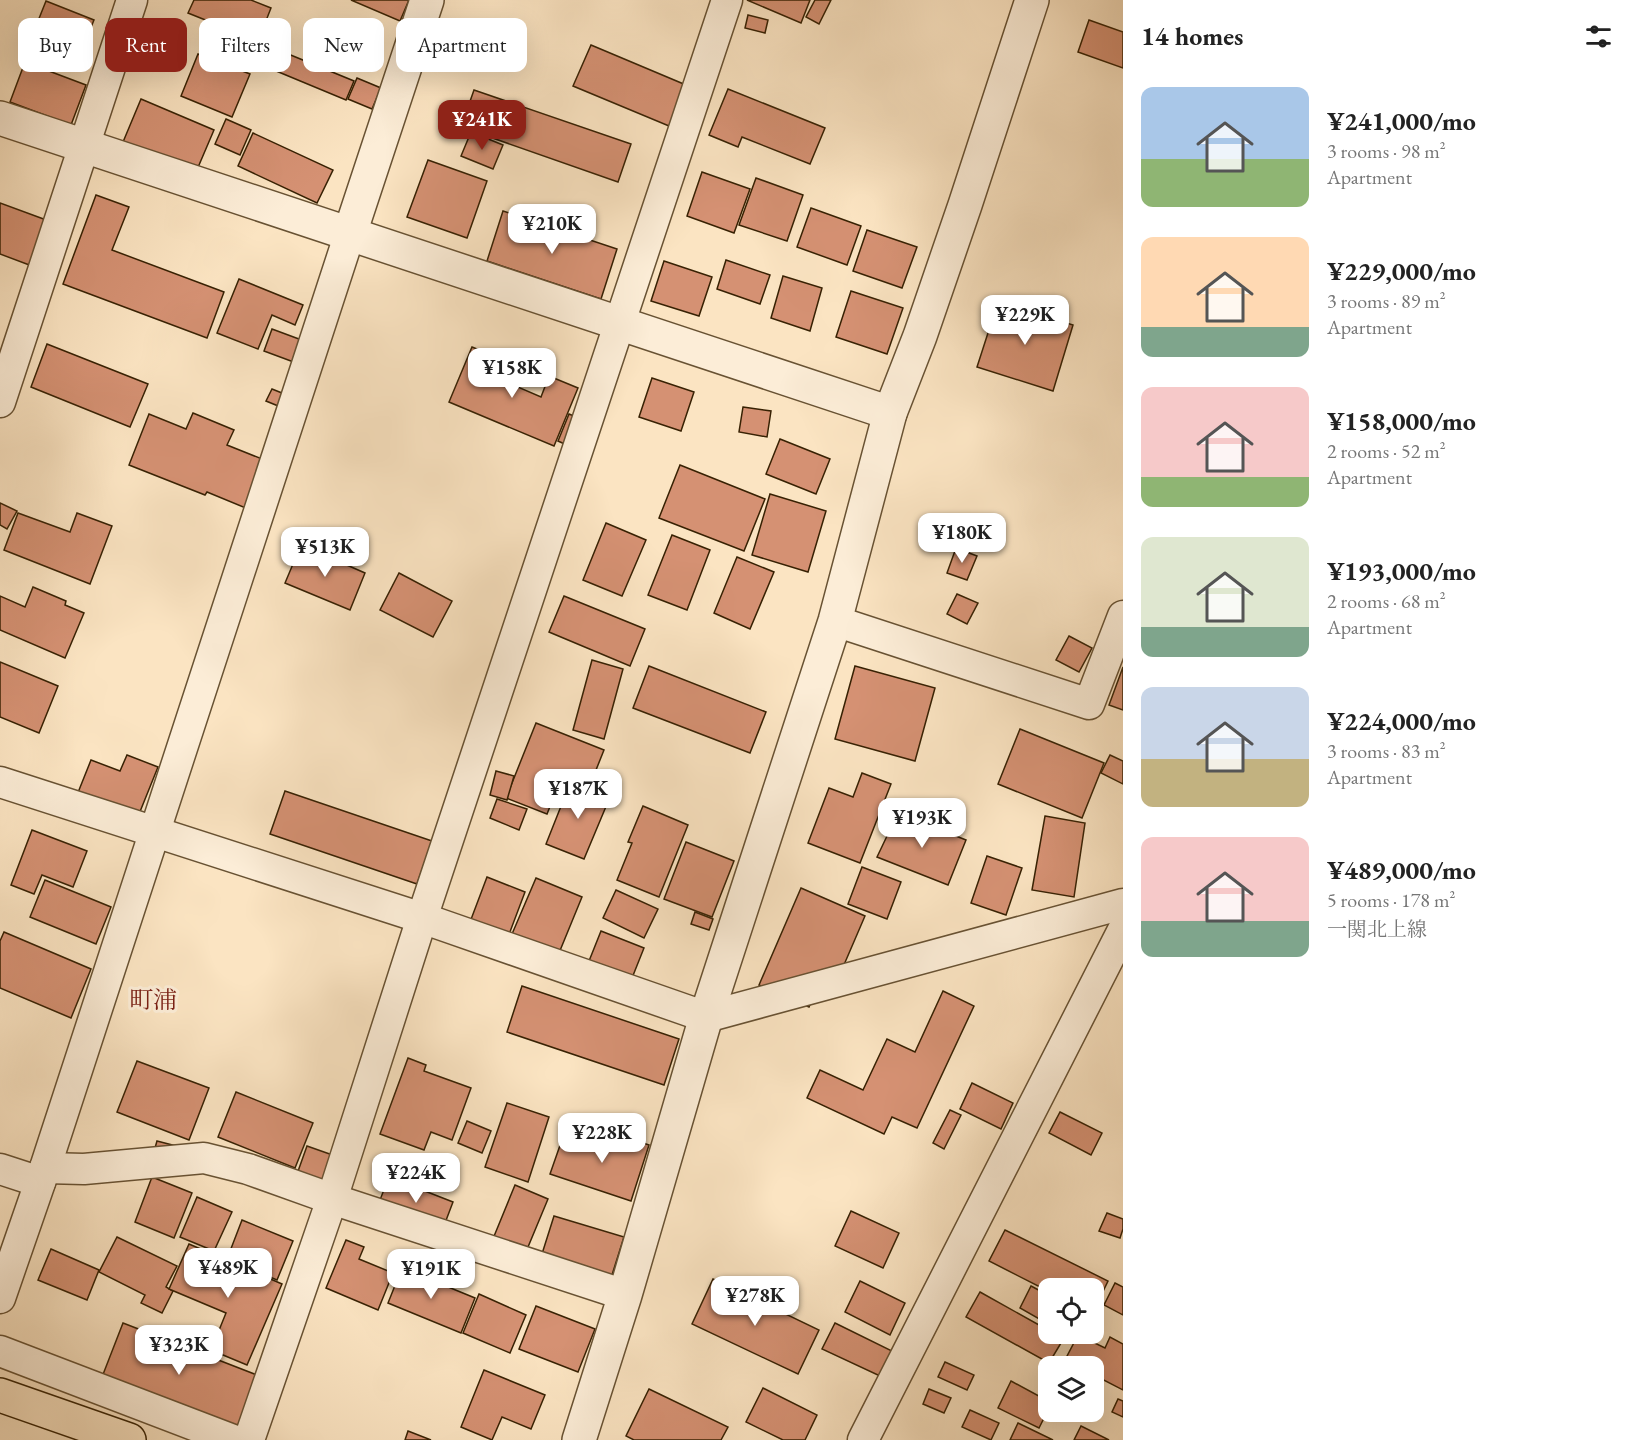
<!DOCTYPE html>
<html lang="en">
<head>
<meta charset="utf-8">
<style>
  :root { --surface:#fff; --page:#f2f2f2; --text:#222; --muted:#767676; --accent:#8f2418 }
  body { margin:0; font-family:"EB Garamond","Noto Serif JP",serif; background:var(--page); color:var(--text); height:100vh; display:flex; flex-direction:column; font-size:22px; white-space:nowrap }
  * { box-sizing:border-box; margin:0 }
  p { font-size:20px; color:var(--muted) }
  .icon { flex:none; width:33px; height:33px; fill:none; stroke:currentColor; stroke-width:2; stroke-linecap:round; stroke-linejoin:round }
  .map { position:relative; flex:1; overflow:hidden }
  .panel { display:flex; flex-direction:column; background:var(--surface); width:510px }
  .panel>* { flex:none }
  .guide { position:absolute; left:18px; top:18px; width:570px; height:54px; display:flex; gap:12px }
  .buttons { position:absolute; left:1038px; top:1278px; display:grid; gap:12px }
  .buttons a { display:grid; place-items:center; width:66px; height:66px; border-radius:12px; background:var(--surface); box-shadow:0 6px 24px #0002; font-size:30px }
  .price { position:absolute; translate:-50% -51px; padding:0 14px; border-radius:12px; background:#fff; color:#222; font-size:20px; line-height:39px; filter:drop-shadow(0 2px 3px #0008) }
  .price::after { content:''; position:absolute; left:50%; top:36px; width:18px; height:14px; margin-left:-9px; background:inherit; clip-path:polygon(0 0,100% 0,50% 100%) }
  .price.current { background:var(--accent); color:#fff }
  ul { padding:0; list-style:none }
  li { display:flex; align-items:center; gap:18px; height:150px; padding:0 18px }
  li span { display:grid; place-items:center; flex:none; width:168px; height:120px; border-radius:12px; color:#555 }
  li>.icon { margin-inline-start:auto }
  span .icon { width:72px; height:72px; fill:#fffc; stroke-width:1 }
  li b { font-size:26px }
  h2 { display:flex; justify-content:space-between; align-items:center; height:72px; padding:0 18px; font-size:26px }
  .chip { padding:0 21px; border-radius:12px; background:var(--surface); box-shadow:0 6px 24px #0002; font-size:21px; line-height:54px }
  .chip.current { background:var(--accent); color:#fff }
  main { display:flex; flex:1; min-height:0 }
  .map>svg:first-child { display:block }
</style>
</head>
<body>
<main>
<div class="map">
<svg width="1123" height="1440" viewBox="0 0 1123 1440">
  <rect width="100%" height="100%" fill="#fbe4c2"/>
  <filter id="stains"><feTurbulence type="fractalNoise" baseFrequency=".00333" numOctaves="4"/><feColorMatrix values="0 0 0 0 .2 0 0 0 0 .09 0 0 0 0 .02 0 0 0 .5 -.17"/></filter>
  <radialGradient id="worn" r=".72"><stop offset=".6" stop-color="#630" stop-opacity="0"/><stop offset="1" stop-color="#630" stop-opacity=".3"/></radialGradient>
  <g fill="#d59173" stroke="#372103" stroke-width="1.5">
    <path d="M 194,0 L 251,0 L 271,8 L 258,41 L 188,13 Z"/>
    <path d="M 351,0 L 409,0 L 400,21 Z"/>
    <path d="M 747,0 L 810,0 L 801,23 Z"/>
    <path d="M 815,0 L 831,0 L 819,24 L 806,17 Z"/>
    <path d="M 46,1 L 94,20 L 75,66 L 28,46 Z"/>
    <path d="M 748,15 L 768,20 L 765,33 L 745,28 Z"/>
    <path d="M 1089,20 L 1123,32 L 1123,68 L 1078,52 Z"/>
    <path d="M 591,45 L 686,85 L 669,126 L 573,86 Z"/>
    <path d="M 276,49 L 354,81 L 346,100 L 269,68 Z"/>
    <path d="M 198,54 L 250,74 L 232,117 L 181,96 Z"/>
    <path d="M 25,62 L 86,85 L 71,125 L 10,102 Z"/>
    <path d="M 357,78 L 381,88 L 372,109 L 348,99 Z"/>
    <path d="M 728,89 L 825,128 L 810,164 L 742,137 L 738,147 L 709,135 Z"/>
    <path d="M 474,90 L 631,144 L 618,182 L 461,127 Z"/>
    <path d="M 141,99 L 214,130 L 196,172 L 123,142 Z"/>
    <path d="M 226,119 L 251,130 L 240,155 L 215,144 Z"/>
    <path d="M 471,132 L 503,145 L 493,169 L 461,156 Z"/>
    <path d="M 253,133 L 333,170 L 317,203 L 238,166 Z"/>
    <path d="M 428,160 L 487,181 L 467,238 L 407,217 Z"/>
    <path d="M 702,172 L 750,189 L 734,233 L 687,216 Z"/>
    <path d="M 756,178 L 803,195 L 787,241 L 739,225 Z"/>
    <path d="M 96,195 L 129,207 L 112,250 L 224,292 L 207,338 L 63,284 Z"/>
    <path d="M 0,203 L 49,221 L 32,266 L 0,254 Z"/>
    <path d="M 811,208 L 861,226 L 847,265 L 797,247 Z"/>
    <path d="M 503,211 L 617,249 L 601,299 L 487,261 Z"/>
    <path d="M 867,230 L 917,247 L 902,288 L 853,271 Z"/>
    <path d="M 726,260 L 770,275 L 760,304 L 717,289 Z"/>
    <path d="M 664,261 L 712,277 L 699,316 L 651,301 Z"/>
    <path d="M 783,276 L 822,288 L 810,331 L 771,318 Z"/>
    <path d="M 239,279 L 303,305 L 295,325 L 272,315 L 258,349 L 217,333 Z"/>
    <path d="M 851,291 L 903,308 L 887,354 L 836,337 Z"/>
    <path d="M 998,302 L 1073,325 L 1053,391 L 977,367 Z"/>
    <path d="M 272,329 L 307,342 L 299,364 L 264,351 Z"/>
    <path d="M 47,344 L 148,384 L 130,427 L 31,387 Z"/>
    <path d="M 472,347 L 504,360 L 497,378 L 541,397 L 549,376 L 578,388 L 554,446 L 449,402 Z"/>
    <path d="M 652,378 L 694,392 L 681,431 L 639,417 Z"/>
    <path d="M 272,389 L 292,397 L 288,410 L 266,401 Z"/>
    <path d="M 743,407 L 771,411 L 767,437 L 739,432 Z"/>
    <path d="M 193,413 L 234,430 L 227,445 L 272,463 L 253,511 L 207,492 L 205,495 L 129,465 L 149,414 L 186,429 Z"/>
    <path d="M 569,414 L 581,419 L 569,446 L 558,441 Z"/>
    <path d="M 780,439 L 830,459 L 816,494 L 766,474 Z"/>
    <path d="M 680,465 L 765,499 L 744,551 L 659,518 Z"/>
    <path d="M 770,494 L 826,511 L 808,572 L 752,555 Z"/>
    <path d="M 0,503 L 17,511 L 7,529 L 0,525 Z"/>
    <path d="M 18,513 L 70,532 L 77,513 L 112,526 L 90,584 L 4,550 Z"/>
    <path d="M 606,523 L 646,540 L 622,596 L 583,580 Z"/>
    <path d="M 672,535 L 710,550 L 687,610 L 648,595 Z"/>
    <path d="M 301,545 L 365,573 L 350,610 L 285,583 Z"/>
    <path d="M 956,548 L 977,556 L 967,580 L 947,573 Z"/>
    <path d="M 737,557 L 774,572 L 750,629 L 714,613 Z"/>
    <path d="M 399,573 L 452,601 L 433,637 L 380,610 Z"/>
    <path d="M 33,587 L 66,601 L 65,605 L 84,613 L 65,658 L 0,630 L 0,596 L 25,607 Z"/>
    <path d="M 957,594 L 978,603 L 967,624 L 947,614 Z"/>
    <path d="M 564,596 L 645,629 L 630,666 L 549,632 Z"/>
    <path d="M 1069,636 L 1092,648 L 1079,672 L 1056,660 Z"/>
    <path d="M 592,660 L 623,669 L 604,739 L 573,730 Z"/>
    <path d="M 0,662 L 58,686 L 39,733 L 0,717 Z"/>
    <path d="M 649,666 L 766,712 L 750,753 L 633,708 Z"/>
    <path d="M 855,666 L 935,688 L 915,761 L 835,739 Z"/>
    <path d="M 1123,667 L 1123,710 L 1109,705 Z"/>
    <path d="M 536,723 L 604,750 L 590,785 L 563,774 L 547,814 L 506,798 Z"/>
    <path d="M 1020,729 L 1104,763 L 1082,818 L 998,784 Z"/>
    <path d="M 127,755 L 158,767 L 135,824 L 75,800 L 91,760 L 120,771 Z"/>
    <path d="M 1110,755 L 1123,761 L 1123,784 L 1101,773 Z"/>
    <path d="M 496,771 L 514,776 L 507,800 L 490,795 Z"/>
    <path d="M 862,773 L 891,784 L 860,863 L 808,843 L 829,788 L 853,797 Z"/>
    <path d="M 571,781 L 610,797 L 584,859 L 546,844 Z"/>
    <path d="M 285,791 L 432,841 L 417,884 L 270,834 Z"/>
    <path d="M 497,799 L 527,809 L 519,830 L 490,818 Z"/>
    <path d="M 643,806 L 688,825 L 659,897 L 617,880 L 632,843 L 628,842 Z"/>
    <path d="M 898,813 L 966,840 L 948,885 L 877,857 Z"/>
    <path d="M 1045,816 L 1085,823 L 1074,897 L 1032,890 Z"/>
    <path d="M 32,830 L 87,851 L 73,887 L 42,875 L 34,894 L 11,885 Z"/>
    <path d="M 686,842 L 734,861 L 712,917 L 664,899 Z"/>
    <path d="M 987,856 L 1022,868 L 1006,915 L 971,903 Z"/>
    <path d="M 862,867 L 901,882 L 887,919 L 848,904 Z"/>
    <path d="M 487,877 L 525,892 L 508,937 L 470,922 Z"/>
    <path d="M 536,878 L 582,897 L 559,953 L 512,934 Z"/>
    <path d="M 45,880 L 111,907 L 96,944 L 30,917 Z"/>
    <path d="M 801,888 L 865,916 L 834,988 L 820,982 L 809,1007 L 759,985 Z"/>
    <path d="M 616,890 L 658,909 L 644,938 L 603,918 Z"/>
    <path d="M 695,912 L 713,919 L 709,930 L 691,924 Z"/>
    <path d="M 601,931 L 644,948 L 632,978 L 589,961 Z"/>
    <path d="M 4,932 L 91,969 L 71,1018 L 0,988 L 0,941 Z"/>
    <path d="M 522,986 L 679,1039 L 664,1085 L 507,1032 Z"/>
    <path d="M 943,991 L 974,1006 L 917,1128 L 892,1117 L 884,1134 L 807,1098 L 820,1070 L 863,1090 L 887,1039 L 915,1052 Z"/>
    <path d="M 408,1058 L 426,1065 L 424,1071 L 471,1088 L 452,1140 L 431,1132 L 424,1150 L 380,1134 Z"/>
    <path d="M 137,1061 L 209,1088 L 189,1140 L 117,1112 Z"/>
    <path d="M 972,1083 L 1013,1103 L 1001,1129 L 960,1109 Z"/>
    <path d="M 236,1092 L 313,1123 L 295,1168 L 218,1137 Z"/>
    <path d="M 507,1103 L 549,1117 L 528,1182 L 485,1167 Z"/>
    <path d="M 950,1110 L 961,1115 L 944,1149 L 933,1143 Z"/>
    <path d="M 1060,1112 L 1102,1133 L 1091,1155 L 1049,1133 Z"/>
    <path d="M 467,1121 L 491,1131 L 482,1153 L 458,1143 Z"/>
    <path d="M 614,1133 L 649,1145 L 631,1201 L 550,1174 L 564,1134 L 609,1148 Z"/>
    <path d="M 157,1141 L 184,1148 L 153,1155 Z"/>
    <path d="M 307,1146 L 341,1158 L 331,1187 L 297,1174 Z"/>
    <path d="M 152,1177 L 192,1193 L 174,1238 L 135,1222 Z"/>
    <path d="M 389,1177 L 453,1202 L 442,1231 L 378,1205 Z"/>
    <path d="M 515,1185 L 548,1199 L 523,1259 L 490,1246 Z"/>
    <path d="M 197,1197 L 232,1212 L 214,1251 L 180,1237 Z"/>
    <path d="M 851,1211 L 899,1233 L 883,1268 L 835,1246 Z"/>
    <path d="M 1107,1213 L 1123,1219 L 1123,1229 L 1120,1238 L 1099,1231 Z"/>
    <path d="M 554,1216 L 624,1237 L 611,1278 L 541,1257 Z"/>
    <path d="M 242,1220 L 293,1241 L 277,1280 L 227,1259 Z"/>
    <path d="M 1005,1230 L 1108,1281 L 1094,1310 L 1094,1288 L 1048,1288 L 1048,1291 L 989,1261 Z"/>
    <path d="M 117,1237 L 177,1266 L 166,1287 L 173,1291 L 162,1313 L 141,1303 L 145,1295 L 99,1272 Z"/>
    <path d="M 346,1240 L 364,1247 L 359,1259 L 393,1273 L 378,1310 L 326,1288 Z"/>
    <path d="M 189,1244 L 282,1284 L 247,1365 L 211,1350 L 226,1313 L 169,1289 Z"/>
    <path d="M 51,1249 L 99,1270 L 87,1300 L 38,1280 Z"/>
    <path d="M 402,1268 L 475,1298 L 461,1333 L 388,1303 Z"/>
    <path d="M 713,1279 L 819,1330 L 798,1374 L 692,1324 Z"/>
    <path d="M 860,1281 L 905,1303 L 890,1335 L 845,1312 Z"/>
    <path d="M 1115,1283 L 1123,1287 L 1123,1315 L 1104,1305 Z"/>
    <path d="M 1031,1286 L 1048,1295 L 1048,1324 L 1020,1308 Z"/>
    <path d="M 980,1292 L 1048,1330 L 1048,1334 L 1055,1334 L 1064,1338 L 1049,1363 L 966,1317 Z"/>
    <path d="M 479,1294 L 526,1315 L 510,1353 L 463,1333 Z"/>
    <path d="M 536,1306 L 595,1329 L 578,1372 L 519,1349 Z"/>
    <path d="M 123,1323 L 257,1375 L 237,1428 L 102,1377 Z"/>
    <path d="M 835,1323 L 892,1351 L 880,1376 L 822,1349 Z"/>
    <path d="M 1078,1335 L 1105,1348 L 1110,1337 L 1123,1344 L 1123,1390 L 1094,1375 L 1094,1366 L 1077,1366 L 1065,1360 Z"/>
    <path d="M 945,1362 L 974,1375 L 967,1390 L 938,1377 Z"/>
    <path d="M 484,1370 L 545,1395 L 531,1429 L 502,1417 L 492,1440 L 461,1427 Z"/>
    <path d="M 1011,1381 L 1048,1401 L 1048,1410 L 1039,1428 L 998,1408 Z"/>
    <path d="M 763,1388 L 817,1415 L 805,1440 L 783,1440 L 746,1422 Z"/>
    <path d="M 649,1389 L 728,1427 L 721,1440 L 634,1440 L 626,1436 Z"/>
    <path d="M 929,1389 L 951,1398 L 944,1413 L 923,1404 Z"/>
    <path d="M 1118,1399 L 1123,1401 L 1123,1417 L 1112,1412 Z"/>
    <path d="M 970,1410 L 999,1423 L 991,1440 L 962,1427 Z"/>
    <path d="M 1018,1423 L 1053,1440 L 1010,1440 Z"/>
    <path d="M 1081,1426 L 1109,1440 L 1074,1440 Z"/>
    <path d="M 408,1431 L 431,1440 L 405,1440 Z"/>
  </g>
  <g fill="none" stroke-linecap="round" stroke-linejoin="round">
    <g stroke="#685233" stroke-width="33">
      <g id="minor">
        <path d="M 0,402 L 132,0"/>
        <path d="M 835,621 L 1089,704 L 1123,616"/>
        <path d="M 0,782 L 422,918 L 706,1017 L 1123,904"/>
        <path d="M 45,1168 L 84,1169 L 204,1158 L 248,1169 L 332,1199 L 625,1295"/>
        <path d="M 0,1169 L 40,1182"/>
        <path d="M 0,1298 L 45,1168 L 350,233"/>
        <path d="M 0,1351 L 233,1440"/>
        <path d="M 249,1440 L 332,1199 L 422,918 L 727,0"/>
        <path d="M 863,1440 L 1123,930"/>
      </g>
    </g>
    <g stroke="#685233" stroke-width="36">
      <g id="tertiary">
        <path d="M 0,118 L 890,413"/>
        <path d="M 350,233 L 427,0"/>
        <path d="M 579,1440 L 625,1295 L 706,1017 L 835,621 L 890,413 L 920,336 L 965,205 L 1032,0"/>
      </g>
    </g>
    <g stroke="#372103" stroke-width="36">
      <path id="primary" d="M 0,1395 L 129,1440"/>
    </g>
    <use href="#minor" stroke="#fcedd7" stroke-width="30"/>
    <use href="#tertiary" stroke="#fcedd7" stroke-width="33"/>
    <use href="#primary" stroke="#fbe4c2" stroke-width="33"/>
  </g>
  <g text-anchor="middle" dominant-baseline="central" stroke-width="6" stroke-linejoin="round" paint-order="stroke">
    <g font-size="24" fill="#7a1f14" stroke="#fcedd7">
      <text x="153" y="999">町浦</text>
    </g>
  </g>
  <rect width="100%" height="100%" filter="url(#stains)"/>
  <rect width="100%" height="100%" fill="url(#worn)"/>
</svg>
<div class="buttons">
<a><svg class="icon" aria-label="locate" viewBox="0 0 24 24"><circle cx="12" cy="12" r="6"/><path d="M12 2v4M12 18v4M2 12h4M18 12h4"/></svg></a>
<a><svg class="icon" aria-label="layers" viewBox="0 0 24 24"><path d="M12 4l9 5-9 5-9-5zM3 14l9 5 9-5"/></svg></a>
</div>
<b class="price current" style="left:482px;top:151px">¥241K</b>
<b class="price" style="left:552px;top:255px">¥210K</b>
<b class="price" style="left:1025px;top:346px">¥229K</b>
<b class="price" style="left:512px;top:399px">¥158K</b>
<b class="price" style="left:962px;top:564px">¥180K</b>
<b class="price" style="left:325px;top:578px">¥513K</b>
<b class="price" style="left:578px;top:820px">¥187K</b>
<b class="price" style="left:922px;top:849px">¥193K</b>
<b class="price" style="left:602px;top:1164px">¥228K</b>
<b class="price" style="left:416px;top:1204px">¥224K</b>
<b class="price" style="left:228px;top:1299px">¥489K</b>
<b class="price" style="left:431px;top:1300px">¥191K</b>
<b class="price" style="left:755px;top:1327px">¥278K</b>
<b class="price" style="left:179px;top:1376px">¥323K</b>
<div class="guide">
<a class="chip">Buy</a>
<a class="chip current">Rent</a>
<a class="chip">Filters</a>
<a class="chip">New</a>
<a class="chip">Apartment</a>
</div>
</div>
<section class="panel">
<h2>14 homes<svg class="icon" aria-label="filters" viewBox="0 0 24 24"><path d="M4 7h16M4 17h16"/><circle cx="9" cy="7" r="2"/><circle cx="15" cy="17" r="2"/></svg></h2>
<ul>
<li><span style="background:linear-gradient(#a9c7e8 60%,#8fb573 0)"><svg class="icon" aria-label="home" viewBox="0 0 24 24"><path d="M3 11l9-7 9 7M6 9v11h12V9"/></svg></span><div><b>¥241,000/mo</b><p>3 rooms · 98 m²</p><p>Apartment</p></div></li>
<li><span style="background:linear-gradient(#ffd9b3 75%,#7fa58c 0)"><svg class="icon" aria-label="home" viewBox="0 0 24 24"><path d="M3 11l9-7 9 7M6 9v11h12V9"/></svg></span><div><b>¥229,000/mo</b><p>3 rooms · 89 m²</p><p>Apartment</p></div></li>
<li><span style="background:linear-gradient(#f6c9c9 75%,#8fb573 0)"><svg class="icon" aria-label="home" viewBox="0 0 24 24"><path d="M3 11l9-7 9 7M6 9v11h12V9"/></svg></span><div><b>¥158,000/mo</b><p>2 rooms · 52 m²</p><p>Apartment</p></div></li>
<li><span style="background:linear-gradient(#dfe7d0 75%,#7fa58c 0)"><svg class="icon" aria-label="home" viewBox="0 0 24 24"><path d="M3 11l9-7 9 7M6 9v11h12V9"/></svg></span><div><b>¥193,000/mo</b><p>2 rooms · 68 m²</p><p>Apartment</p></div></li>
<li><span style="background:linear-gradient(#c9d6e8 60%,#c2b280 0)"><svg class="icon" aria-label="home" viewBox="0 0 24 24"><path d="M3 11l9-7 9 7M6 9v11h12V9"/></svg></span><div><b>¥224,000/mo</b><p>3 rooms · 83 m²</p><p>Apartment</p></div></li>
<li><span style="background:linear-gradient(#f6c9c9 70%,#7fa58c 0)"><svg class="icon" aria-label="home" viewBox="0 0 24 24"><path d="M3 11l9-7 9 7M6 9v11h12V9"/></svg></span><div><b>¥489,000/mo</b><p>5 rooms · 178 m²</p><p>一関北上線</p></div></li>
</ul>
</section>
</main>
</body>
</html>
